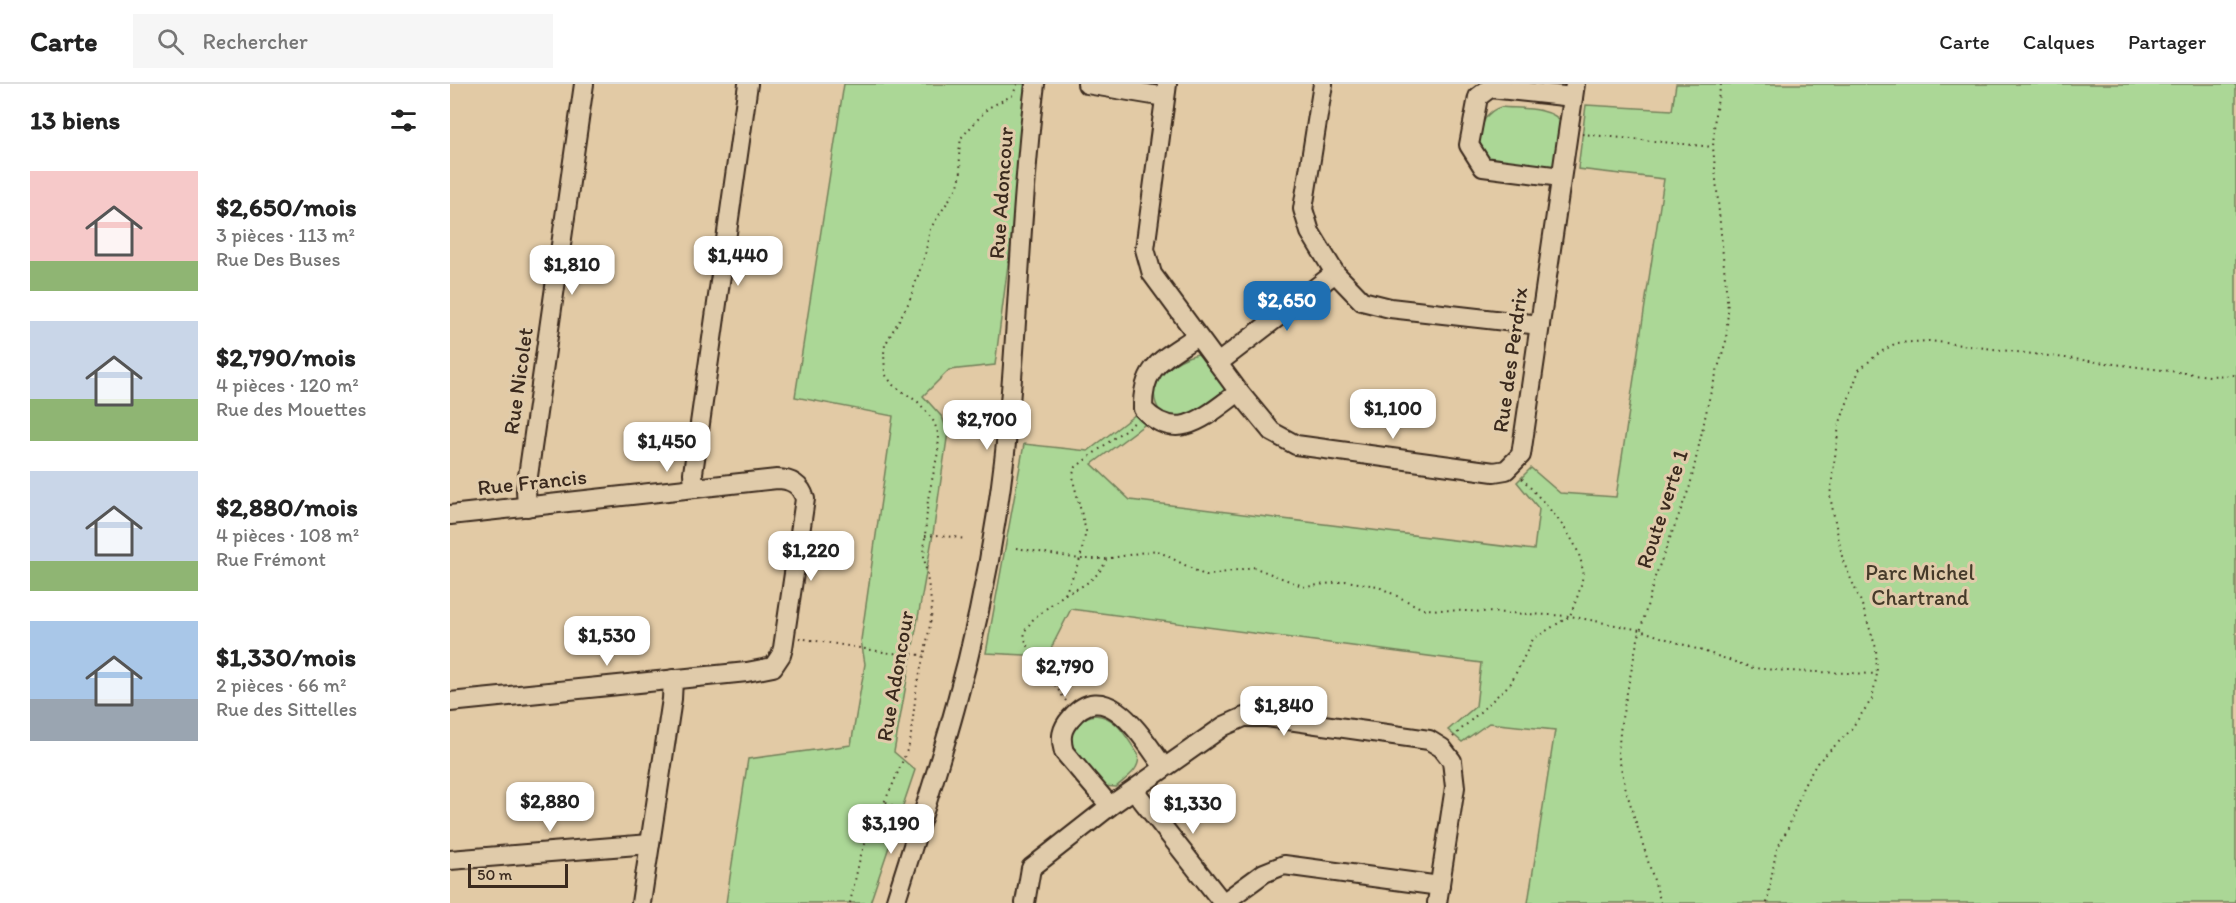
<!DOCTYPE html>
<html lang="fr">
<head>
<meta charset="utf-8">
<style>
  :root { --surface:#fff; --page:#f6f6f6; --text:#222; --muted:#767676; --line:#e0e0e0; --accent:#1f6fb2 }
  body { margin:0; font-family:Itim,sans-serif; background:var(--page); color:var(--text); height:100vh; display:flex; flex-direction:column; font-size:22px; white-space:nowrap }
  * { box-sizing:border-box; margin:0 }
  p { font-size:20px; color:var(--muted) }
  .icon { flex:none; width:33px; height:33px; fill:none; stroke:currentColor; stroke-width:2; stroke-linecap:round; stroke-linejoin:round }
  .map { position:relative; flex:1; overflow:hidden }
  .drawer { display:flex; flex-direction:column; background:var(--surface); width:450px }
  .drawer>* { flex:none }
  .scale { position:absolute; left:18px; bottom:15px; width:100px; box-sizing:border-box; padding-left:6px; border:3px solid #3b2a1e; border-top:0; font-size:16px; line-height:21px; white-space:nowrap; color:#3b2a1e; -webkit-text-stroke:4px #e0cbaa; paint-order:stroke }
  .price { position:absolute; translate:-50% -51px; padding:0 14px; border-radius:12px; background:#fff; color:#222; font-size:20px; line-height:39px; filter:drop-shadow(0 2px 3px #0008) }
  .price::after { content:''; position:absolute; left:50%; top:36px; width:18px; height:14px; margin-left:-9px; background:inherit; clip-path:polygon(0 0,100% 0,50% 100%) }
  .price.on { background:var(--accent); color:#fff }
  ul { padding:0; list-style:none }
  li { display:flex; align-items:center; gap:18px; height:150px; padding:0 30px }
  li span { display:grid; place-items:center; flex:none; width:168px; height:120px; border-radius:0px; color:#555 }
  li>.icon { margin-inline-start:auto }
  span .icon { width:72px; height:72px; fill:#fffc; stroke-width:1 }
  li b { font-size:26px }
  h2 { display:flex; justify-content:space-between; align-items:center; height:72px; padding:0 30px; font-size:26px }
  header { display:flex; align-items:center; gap:36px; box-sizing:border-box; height:84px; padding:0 30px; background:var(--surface); border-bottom:2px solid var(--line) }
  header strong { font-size:28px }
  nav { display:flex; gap:33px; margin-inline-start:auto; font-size:21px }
  .search { width:420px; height:54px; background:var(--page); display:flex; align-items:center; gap:15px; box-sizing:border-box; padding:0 21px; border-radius:0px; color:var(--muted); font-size:22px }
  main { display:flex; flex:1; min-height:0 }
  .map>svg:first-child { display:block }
</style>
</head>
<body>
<header>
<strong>Carte</strong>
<div class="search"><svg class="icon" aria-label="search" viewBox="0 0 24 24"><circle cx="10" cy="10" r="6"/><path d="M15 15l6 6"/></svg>Rechercher</div>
<nav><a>Carte</a><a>Calques</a><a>Partager</a></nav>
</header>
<main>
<section class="drawer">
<h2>13 biens<svg class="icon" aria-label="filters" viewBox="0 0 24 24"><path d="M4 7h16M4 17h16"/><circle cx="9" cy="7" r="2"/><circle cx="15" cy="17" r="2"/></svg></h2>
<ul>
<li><span style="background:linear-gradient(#f6c9c9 75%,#8fb573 0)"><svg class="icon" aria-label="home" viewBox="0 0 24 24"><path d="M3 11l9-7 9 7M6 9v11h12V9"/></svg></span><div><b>$2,650/mois</b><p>3 pièces · 113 m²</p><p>Rue Des Buses</p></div></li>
<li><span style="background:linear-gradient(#c9d6e8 65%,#8fb573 0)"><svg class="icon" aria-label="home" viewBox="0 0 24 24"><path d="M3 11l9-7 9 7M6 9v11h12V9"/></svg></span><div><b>$2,790/mois</b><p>4 pièces · 120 m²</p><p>Rue des Mouettes</p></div></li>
<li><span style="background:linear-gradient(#c9d6e8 75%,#8fb573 0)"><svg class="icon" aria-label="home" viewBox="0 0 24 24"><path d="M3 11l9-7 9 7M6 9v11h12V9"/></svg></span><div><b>$2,880/mois</b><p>4 pièces · 108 m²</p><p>Rue Frémont</p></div></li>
<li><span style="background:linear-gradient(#a9c7e8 65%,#9aa5b1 0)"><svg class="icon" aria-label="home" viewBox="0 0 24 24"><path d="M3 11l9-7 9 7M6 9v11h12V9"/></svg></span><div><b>$1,330/mois</b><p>2 pièces · 66 m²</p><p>Rue des Sittelles</p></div></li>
</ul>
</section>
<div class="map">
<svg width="1786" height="819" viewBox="0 0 1786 819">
  <rect width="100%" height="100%" fill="#e2caa5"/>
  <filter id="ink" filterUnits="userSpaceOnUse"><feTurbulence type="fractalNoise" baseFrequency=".0167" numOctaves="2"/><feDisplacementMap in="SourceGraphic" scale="12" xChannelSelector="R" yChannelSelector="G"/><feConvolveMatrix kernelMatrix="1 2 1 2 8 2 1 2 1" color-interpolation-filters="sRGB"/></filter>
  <g filter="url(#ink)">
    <g fill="#abd796" stroke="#73805a" stroke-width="1.5">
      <path d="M 394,0 L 579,0 L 569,95 L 545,281 L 499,286 L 473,312 L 492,333 L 498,348 L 483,450 L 444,668 L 465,686 L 420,819 L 276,819 L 298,675 L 401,661 L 415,580 L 411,556 L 443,332 L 345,313 Z"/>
      <path d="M 1226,0 L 1786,0 L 1786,819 L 1078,819 L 1105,646 L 1039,639 L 1012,658 L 998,646 L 1026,622 L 1031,579 L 621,525 L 597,572 L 536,569 L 574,360 L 638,367 L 690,327 L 698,338 L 642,380 L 680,416 L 1084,466 L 1089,425 L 1067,398 L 1081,384 L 1110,409 L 1166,413 L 1214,95 L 1128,85 L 1136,21 L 1222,26 Z"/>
      <path d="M 1051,23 C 1070,25 1100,22 1113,39 L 1106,81 L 1100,85 L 1040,78 L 1029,62 C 1032,44 1031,29 1051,23 Z"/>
      <path d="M 748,270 L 758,276 L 775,302 L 773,313 L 745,336 L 718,334 C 715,331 710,328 708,324 C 694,298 725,274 748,270 Z"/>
      <path d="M 645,631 C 668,633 675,652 688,670 C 692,685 676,694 666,703 L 652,702 C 639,687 609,665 625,643 C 631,635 636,633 645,631 Z"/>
    </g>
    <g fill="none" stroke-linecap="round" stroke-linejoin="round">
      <g stroke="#3b2a1e" stroke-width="22">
        <g id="minor">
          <path d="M 637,0 L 715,13"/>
          <path d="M 717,0 L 695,165 L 702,190 L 789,308 L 822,348 L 846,361 L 1044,388 L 1056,386 L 1071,371 L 1125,0"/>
          <path d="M 873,0 L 853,125 L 860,148 L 885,189 L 912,217 L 940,224 L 1090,241"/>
          <path d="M 1111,93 L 1033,83 L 1019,61 L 1028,13 L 1040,4 L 1123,13"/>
          <path d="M 747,252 C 714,275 692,281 693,325 C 728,362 758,330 789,308"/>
          <path d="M 768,279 L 885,189"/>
          <path d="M 244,404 L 243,389 L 298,0"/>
          <path d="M 77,423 L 76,406 L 134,0"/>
          <path d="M 0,431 L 327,395 C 341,395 351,401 355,415 L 333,564 L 331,571 L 323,583 L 297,588 L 0,618"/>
          <path d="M 684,706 L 773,819 L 814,789 L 834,781 L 990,802"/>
          <path d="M 660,722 L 614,668 C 610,654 611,645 621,634 C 657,590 694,657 714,683"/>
          <path d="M 0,776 L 200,760"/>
          <path d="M 191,819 L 222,615 L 223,595"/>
          <path d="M 445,819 C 465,754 487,690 505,624 C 523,560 537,494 547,429 C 569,287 567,143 585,0"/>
          <path d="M 575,819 L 581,784 L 660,722 L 774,642 L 794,633 L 817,633 L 979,656 L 992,664 L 1002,677 L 1005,703 L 987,819"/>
        </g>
      </g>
      <g stroke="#3b2a1e" stroke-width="2" stroke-dasharray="1.5 4.5" stroke-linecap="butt">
        <path d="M 1132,50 L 1263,63"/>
        <path d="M 475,452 L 489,451 L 516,455"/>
        <path d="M 566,464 L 630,475 L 656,475 L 706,466 L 756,492 L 803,483 L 855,503 L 896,497 L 927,502 L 973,525 L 1120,532 L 1190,546 L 1303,584 L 1337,587 L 1427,590"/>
        <path d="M 615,510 C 631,504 650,493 656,476"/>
        <path d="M 349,554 L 440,569 L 474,571"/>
        <path d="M 616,617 L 576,559 L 574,548 L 584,534 L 615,510 L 630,475 L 636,447 L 624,400 L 623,390 L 626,383 L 685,338"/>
        <path d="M 1003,653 L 1061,599 L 1083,555 L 1120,532 C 1124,521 1130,508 1132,496 C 1138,460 1093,419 1071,393"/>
        <path d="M 436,718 L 454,728"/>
        <path d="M 400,819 L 410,774 L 417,754 L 443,700 L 460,659 L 467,600 L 476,563 L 481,535 L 482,523 L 474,473 L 475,452 L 478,415 L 488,368 L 489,352 L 484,338 L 476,327 L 468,318 L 443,301 L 435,290 L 434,269 L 435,261 L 459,218 L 475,171 L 480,145 L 508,102 L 511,90 L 509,68 L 511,54 L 538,24 L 563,11 L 567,0"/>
        <path d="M 1211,819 L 1176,706 L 1168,670 L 1171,639 L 1186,563 L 1205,493 L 1240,402 L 1260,311 L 1276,257 L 1278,226 L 1263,63 L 1265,30 L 1271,0"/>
        <path d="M 1317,819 L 1326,767 L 1339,742 L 1353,703 L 1367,679 L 1399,648 L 1422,615 L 1427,590 L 1426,564 L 1411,518 L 1393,477 L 1380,412 L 1389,341 L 1409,286 L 1429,269 L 1446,259 L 1479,257 L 1760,292 L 1786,291"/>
      </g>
      <use href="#minor" stroke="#e0cbaa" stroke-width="18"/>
    </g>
  </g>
  <g text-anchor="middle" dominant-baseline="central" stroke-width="6" stroke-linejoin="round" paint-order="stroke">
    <g font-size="22" fill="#3b2a1e" stroke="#e0cbaa">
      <text transform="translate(551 109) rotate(-86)">Rue Adoncour</text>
      <text transform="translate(1060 276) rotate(-82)">Rue des Perdrix</text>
      <text transform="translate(68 297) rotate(-82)">Rue Nicolet</text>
      <text transform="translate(82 398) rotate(-6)">Rue Francis</text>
      <text transform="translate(1212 425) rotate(-72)">Route verte 1</text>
      <text transform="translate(445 592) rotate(-80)">Rue Adoncour</text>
    </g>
    <g font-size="22" fill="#463b2a" stroke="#e0cbaa">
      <text x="1470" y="488">Parc Michel<tspan x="1470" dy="25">Chartrand</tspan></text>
    </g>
  </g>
</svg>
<div class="scale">50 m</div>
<b class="price" style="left:288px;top:203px">$1,440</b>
<b class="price" style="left:122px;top:212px">$1,810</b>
<b class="price on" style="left:837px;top:248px">$2,650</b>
<b class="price" style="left:943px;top:356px">$1,100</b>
<b class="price" style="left:537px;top:367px">$2,700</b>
<b class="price" style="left:217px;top:389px">$1,450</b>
<b class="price" style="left:361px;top:498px">$1,220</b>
<b class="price" style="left:157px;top:583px">$1,530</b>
<b class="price" style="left:615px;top:614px">$2,790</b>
<b class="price" style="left:834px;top:653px">$1,840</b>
<b class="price" style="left:100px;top:749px">$2,880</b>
<b class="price" style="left:743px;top:751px">$1,330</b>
<b class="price" style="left:441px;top:771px">$3,190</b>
</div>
</main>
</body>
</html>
